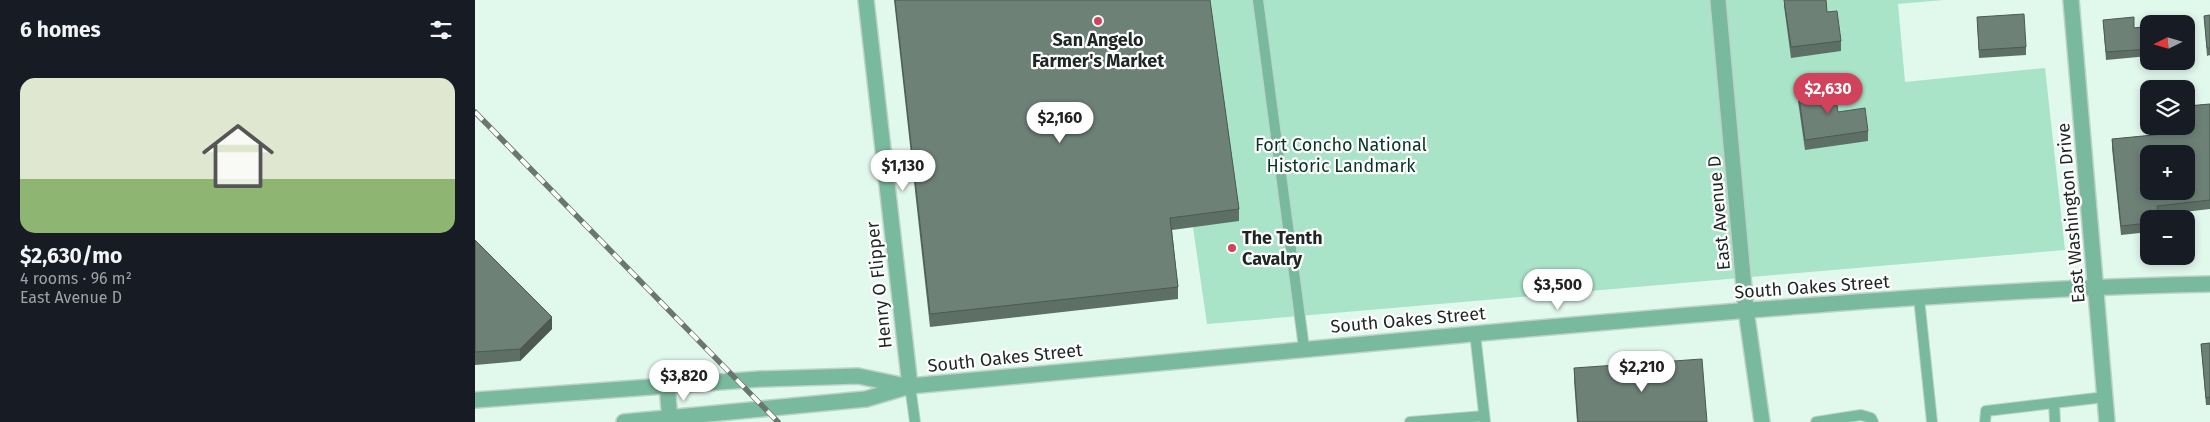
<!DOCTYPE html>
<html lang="en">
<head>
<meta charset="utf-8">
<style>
  :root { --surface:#171b24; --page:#20242c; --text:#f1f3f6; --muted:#9ea1a6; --line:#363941; --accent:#d3425b }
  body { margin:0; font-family:"Fira Sans",sans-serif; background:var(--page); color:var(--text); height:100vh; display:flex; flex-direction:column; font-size:19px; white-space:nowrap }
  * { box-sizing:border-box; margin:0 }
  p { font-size:16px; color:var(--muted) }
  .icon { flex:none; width:28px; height:28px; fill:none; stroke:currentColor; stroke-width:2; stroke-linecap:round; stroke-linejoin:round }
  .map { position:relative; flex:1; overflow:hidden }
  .drawer { display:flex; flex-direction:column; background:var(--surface); width:475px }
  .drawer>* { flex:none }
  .needle { width:32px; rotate:265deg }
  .buttons { position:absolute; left:1665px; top:15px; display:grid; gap:10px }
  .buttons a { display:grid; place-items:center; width:55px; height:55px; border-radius:10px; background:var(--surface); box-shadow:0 2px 8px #0003; font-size:25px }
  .price { position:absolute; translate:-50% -42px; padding:0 11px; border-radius:18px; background:#fff; color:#222; font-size:16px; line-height:32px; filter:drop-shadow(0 1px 2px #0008) }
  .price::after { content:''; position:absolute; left:50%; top:30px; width:15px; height:11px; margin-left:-8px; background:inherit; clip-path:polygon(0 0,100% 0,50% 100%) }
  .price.current { background:var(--accent); color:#fff }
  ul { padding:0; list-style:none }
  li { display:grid; align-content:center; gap:10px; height:265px; padding:0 20px }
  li+li { border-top:1px solid var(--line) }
  li span { display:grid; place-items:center; height:155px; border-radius:15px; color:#555 }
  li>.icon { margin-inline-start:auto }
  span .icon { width:90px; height:90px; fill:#fffc; stroke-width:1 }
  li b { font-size:21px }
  h2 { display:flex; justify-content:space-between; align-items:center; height:60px; padding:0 20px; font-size:21px }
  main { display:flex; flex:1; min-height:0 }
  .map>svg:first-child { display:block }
</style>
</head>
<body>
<main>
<section class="drawer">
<h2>6 homes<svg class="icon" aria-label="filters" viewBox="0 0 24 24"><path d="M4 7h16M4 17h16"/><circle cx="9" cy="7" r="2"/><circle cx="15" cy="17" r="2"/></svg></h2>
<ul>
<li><span style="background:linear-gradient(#dfe7d0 65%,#8fb573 0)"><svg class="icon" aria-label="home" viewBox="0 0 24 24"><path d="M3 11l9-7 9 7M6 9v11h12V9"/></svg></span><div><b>$2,630/mo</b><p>4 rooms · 96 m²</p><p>East Avenue D</p></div></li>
</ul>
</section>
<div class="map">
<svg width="1735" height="422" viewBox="0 0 1735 422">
  <rect width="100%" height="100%" fill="#e1f8ed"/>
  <path fill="#a9e3c8" d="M 685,0 L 1469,0 L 1423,4 L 1430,82 L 1570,68 L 1590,250 L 732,324 Z"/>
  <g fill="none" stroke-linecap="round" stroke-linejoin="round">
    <g stroke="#bed2c9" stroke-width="12">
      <g id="lane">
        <path d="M 783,0 L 829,348"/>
        <path d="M 1444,298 L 1457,422"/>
        <path d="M 1000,333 L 1010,422"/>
        <path d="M 435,386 L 440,422"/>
        <path d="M 1579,403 L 1580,422"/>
        <path d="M 935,422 L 1009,416"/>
        <path d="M 1341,422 L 1386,415 L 1396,418 L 1398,422"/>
        <path d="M 1510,422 L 1511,411 L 1630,397"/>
      </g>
    </g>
    <g stroke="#bed2c9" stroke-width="18">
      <g id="street">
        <path d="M 391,0 L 435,386"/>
        <path d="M 1243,0 L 1271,310 L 1287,422"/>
        <path d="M 1596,0 L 1632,422"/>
        <path d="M 192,384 L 195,422"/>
        <path d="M 0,400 L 285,379 L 383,376 L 431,386"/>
        <path d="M 149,422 L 391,399 L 435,386 C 667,364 900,342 1133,322 C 1333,305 1534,288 1735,284"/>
      </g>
    </g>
    <use href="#lane" stroke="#79b99d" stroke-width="10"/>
    <use href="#street" stroke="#79b99d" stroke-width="15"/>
    <g stroke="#697770" stroke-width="5.5">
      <path id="rail" d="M 0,112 L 303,422"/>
    </g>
    <use href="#rail" stroke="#fff" stroke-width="4" stroke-dasharray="11" stroke-linecap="butt"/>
  </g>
  <g fill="#5e6f66">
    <path d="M 419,0 L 735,0 L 764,209 L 764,221 L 697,230 L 703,287 L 703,299 L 455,327 Z"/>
    <path d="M 1309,0 L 1351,0 L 1352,12 L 1366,41 L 1366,51 L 1316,58 L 1309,6 Z"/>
    <path d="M 1735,15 L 1735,55 L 1732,56 L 1729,16 Z"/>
    <path d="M 1502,17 L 1551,47 L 1551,55 L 1504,58 Z"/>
    <path d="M 1628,20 L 1659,28 L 1674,26 L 1674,56 L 1631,60 Z"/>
    <path d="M 1323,90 L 1363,112 L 1393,131 L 1393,141 L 1330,150 L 1323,101 Z"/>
    <path d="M 1735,104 L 1735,209 L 1683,215 L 1674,219 L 1674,232 L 1646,235 L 1637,148 L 1637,139 L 1688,134 L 1687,126 L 1711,126 L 1712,106 Z"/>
    <path d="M 0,240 L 77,329 L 45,361 L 0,365 Z"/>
    <path d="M 1735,343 L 1735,405 L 1731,405 L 1726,344 Z"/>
    <path d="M 1099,368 L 1232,422 L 1102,422 L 1099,380 Z"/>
  </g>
  <path fill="#4c5a53" d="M 77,317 L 77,329 L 45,361 L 45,349 Z"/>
  <g fill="#6d8177" stroke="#4c5a53" fill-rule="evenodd">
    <path d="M 420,0 L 735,0 L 764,209 L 695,218 L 703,287 L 455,314 Z"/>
    <path d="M 1309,0 L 1351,0 L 1352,12 L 1362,11 L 1366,41 L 1316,47 Z"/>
    <path d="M 1549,14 L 1551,47 L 1504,50 L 1502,17 Z"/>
    <path d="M 1735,15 L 1735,48 L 1732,48 L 1729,16 Z"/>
    <path d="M 1659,17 L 1659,28 L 1674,26 L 1674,49 L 1631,52 L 1628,20 Z"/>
    <path d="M 1359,85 L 1363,112 L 1390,108 L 1393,131 L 1330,140 L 1323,90 Z"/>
    <path d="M 1711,103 L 1712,103 L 1712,106 L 1735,104 L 1735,200 L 1682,206 L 1683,219 L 1674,219 L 1674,223 L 1646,226 L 1637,139 L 1689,134 L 1688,126 L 1711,126 ZM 1674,154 L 1711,154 L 1711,191 L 1674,191 Z"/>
    <path d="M 0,240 L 77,317 L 45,349 L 0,352 Z"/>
    <path d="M 1735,343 L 1735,397 L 1731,398 L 1726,344 Z"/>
    <path d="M 1227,359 L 1232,422 L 1103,422 L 1099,368 Z"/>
  </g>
  <g fill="#d3425b" stroke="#fff" stroke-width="2">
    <circle cx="623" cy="21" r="5"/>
    <circle cx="757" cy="248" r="5"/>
  </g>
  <g text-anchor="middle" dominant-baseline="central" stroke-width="4.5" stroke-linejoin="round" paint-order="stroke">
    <g font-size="18" font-weight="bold" fill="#1e2723" stroke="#fff">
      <text x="623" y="40">San Angelo<tspan x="623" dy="21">Farmer's Market</tspan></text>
      <text x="767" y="238" text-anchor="start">The Tenth<tspan x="767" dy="21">Cavalry</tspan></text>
    </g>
    <g font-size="18" fill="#063625" stroke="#fff">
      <text x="866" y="145">Fort Concho National<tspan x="866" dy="21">Historic Landmark</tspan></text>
    </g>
    <g font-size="18" fill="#1e2723" stroke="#fff">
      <text transform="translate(1244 213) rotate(-95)">East Avenue D</text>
      <text transform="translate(1596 213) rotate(-95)">East Washington Drive</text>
      <text transform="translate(404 285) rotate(-96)">Henry O Flipper</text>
      <text transform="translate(1337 287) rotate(-4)">South Oakes Street</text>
      <text transform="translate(933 320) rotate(-5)">South Oakes Street</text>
      <text transform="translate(530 358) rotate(-6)">South Oakes Street</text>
    </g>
  </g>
</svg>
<div class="buttons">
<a><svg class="needle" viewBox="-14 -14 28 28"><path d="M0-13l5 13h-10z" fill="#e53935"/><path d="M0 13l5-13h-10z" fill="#9ea1a6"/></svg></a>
<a><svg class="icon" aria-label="layers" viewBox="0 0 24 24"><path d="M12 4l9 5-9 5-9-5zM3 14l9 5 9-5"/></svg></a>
<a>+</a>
<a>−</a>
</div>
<b class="price current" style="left:1353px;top:115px">$2,630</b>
<b class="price" style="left:585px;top:144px">$2,160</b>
<b class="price" style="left:428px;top:192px">$1,130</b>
<b class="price" style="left:1083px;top:311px">$3,500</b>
<b class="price" style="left:1167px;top:393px">$2,210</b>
<b class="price" style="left:209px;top:402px">$3,820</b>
</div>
</main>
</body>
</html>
